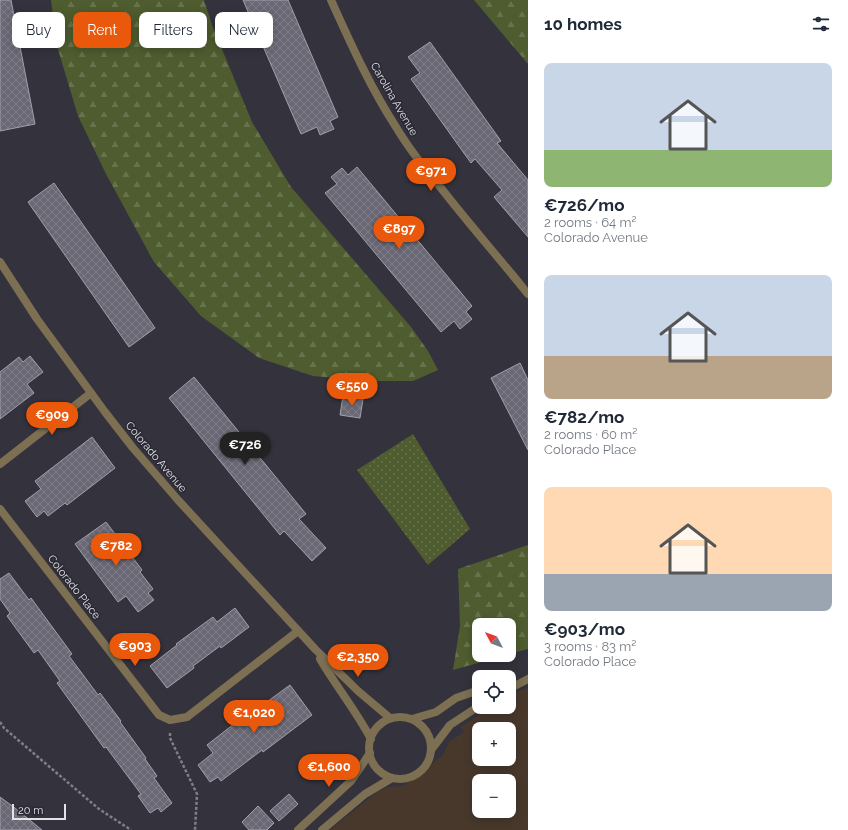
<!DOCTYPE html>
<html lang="en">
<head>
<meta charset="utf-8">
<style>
  :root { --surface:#fff; --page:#f2f2f3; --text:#1f2937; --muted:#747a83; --accent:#ea580c }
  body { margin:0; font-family:Raleway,sans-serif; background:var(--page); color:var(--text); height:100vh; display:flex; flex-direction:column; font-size:15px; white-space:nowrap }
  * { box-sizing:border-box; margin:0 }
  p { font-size:13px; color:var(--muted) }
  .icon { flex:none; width:22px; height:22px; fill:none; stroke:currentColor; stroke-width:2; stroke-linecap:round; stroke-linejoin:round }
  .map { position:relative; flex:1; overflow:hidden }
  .panel { display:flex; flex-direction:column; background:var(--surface); width:320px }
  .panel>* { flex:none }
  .hud { position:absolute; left:12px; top:12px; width:380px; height:36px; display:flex; gap:8px }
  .needle { width:26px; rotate:311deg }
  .buttons { position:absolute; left:472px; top:618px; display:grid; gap:8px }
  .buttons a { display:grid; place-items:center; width:44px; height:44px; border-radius:8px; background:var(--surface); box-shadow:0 2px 10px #0003; font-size:20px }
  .scale { position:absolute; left:12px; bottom:10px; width:54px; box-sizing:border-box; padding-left:4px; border:2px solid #e2e2e8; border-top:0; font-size:11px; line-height:14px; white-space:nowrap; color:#e2e2e8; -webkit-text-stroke:3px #2a2933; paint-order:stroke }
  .price { position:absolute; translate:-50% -34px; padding:0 9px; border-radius:14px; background:var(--accent); color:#fff; font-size:13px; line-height:26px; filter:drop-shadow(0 1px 2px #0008) }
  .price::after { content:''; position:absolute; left:50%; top:24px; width:12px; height:9px; margin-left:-6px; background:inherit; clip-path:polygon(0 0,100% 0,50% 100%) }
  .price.current { background:#222; color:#fff }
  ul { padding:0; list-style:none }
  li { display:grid; align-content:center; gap:8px; height:212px; padding:0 16px }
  li span { display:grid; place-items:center; height:124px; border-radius:8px; color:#555 }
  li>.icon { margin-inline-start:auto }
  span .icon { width:72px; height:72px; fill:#fffc; stroke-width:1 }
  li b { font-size:17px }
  h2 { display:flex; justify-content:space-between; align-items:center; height:48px; padding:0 16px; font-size:17px }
  .chip { padding:0 14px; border-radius:8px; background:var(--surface); box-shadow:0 2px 10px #0003; font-size:14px; line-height:36px }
  .chip.current { background:var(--accent); color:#fff }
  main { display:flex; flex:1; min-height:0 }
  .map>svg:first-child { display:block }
</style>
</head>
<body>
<main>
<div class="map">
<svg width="528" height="830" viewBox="0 0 528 830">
  <defs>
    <pattern id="forest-firs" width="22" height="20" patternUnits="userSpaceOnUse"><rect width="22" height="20" fill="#4e5c2f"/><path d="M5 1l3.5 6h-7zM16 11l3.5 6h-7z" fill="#67734d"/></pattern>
    <pattern id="park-dots" width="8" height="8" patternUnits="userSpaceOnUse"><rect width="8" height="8" fill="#4e5c2f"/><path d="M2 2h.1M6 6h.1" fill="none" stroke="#67734d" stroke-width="1.8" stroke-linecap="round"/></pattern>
    <pattern id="building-cross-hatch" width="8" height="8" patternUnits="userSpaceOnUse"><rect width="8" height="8" fill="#6a6874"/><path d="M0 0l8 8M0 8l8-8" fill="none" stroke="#7f7d88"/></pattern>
  </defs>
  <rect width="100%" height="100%" fill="#34333d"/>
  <path fill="#48382c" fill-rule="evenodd" d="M 528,688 L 528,830 L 330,830 L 377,792 L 387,787 L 404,786 L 443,755 L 449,742 L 464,732 L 461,727 L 491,707 L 509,707 L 509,695 L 512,693 ZM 479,729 L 509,729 L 509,759 L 479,759 ZM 479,781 L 509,781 L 509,811 L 479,811 Z"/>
  <g fill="url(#forest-firs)">
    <path d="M 51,0 L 204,0 L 212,25 L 252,122 L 291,187 L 411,327 L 428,351 L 438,370 L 413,381 L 374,381 L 313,376 L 259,358 L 201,316 L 154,262 L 106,174 L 78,116 L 57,46 Z"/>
    <path d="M 474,0 L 528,0 L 528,64 Z"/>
    <path d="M 528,545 L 528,649 L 509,654 L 509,625 L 479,625 L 479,655 L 506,655 L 453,670 L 460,626 L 458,569 Z"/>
  </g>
  <path fill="url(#park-dots)" d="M 413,434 L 470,529 L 428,565 L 357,470 Z"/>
  <g fill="url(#building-cross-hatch)" stroke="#a09fab">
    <path d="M 0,0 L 11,0 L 35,124 L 0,131 Z"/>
    <path d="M 243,0 L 288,0 L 338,117 L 330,121 L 334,129 L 320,135 L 317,127 L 301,134 Z"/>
    <path d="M 430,42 L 501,141 L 497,143 L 528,180 L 528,237 L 494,197 L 502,190 L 475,159 L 471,163 L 411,79 L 420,73 L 408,57 Z"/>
    <path d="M 357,167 L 472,306 L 466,312 L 472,319 L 460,329 L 454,321 L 441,332 L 325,193 L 337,184 L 331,177 L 342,168 L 348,175 Z"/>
    <path d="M 54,183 L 155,328 L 129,347 L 28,202 Z"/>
    <path d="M 30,356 L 43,372 L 27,384 L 34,393 L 0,419 L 0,372 L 19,357 L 23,362 Z"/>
    <path d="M 520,363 L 528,380 L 528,450 L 491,378 Z"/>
    <path d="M 194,377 L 306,514 L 299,519 L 326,548 L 312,561 L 284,531 L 280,535 L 169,398 Z"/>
    <path d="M 343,396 L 363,399 L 360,418 L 340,415 Z"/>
    <path d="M 92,437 L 115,468 L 67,505 L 65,503 L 48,516 L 44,511 L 37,517 L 25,501 L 41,489 L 35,481 Z"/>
    <path d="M 106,522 L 142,570 L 140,572 L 153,589 L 148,593 L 154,600 L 138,612 L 126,596 L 118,602 L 75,544 Z"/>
    <path d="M 9,573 L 29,600 L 31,598 L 72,654 L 69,656 L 98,695 L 100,693 L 121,721 L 120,722 L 146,758 L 145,759 L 157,776 L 154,778 L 172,803 L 161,812 L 158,808 L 150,813 L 138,796 L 141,794 L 106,747 L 104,748 L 57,683 L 60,681 L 38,650 L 34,653 L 7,616 L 10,613 L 0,599 L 0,579 Z"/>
    <path d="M 235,608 L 249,627 L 221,648 L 220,646 L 193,666 L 194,668 L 167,688 L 150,666 L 177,645 L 176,644 L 213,617 L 217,622 Z"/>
    <path d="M 290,685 L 312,715 L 263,752 L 262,750 L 221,781 L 218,777 L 210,782 L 198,765 L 213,753 L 207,745 L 239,720 L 241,721 Z"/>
    <path d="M 289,794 L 298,804 L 279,821 L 270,811 Z"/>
    <path d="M 0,797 L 15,808 L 42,830 L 0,830 Z"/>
    <path d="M 258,806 L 274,823 L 267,830 L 249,830 L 242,822 Z"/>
  </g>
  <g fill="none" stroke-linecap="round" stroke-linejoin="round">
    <g stroke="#807f88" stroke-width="2.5" stroke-dasharray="3 2" stroke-linecap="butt">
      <path d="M 0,722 L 4,728 L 99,809 L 131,830"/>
      <path d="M 170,733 L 170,738 L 197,794 L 195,830"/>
    </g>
    <g stroke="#7d6f52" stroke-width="8">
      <path d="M 331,0 C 351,44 370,87 396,127 C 409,149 425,169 441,188 C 469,224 499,258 528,294"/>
      <path d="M 0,262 L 37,319 L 105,412 L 133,448 L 178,500 L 315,649 L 358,691 L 390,718"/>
      <path d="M 0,464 L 91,393"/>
      <path d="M 0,509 L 159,715 L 170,720 L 187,717 L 298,631"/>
      <path d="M 320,659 C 336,686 356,711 371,739"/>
      <path d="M 509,689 L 528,679"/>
      <circle cx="400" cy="748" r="31"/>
      <path d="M 412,719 L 436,712 L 456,698 L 479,690"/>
      <path d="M 431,750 L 450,725 L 479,706"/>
      <path d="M 298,830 L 351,781 L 360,768 L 370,753"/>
      <path d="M 322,830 L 365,794 L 392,778"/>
    </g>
  </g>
  <g text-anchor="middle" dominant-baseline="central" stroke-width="3" stroke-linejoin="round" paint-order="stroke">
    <g font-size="11" fill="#e2e2e8" stroke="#2a2933">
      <text transform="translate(394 99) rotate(60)">Carolina Avenue</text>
      <text transform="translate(156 457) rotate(50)">Colorado Avenue</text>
      <text transform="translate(74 587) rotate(52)">Colorado Place</text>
    </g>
  </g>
</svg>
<div class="buttons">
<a><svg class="needle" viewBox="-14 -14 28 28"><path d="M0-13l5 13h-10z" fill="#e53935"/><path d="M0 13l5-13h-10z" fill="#747a83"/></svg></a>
<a><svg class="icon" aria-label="locate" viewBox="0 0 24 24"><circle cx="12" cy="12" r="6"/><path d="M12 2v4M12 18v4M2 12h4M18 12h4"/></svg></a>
<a>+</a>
<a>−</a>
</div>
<div class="scale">20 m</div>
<b class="price" style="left:431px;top:192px">€971</b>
<b class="price" style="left:399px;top:250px">€897</b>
<b class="price" style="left:352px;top:407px">€550</b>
<b class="price" style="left:52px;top:436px">€909</b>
<b class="price current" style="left:245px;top:466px">€726</b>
<b class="price" style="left:116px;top:567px">€782</b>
<b class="price" style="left:135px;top:667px">€903</b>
<b class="price" style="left:358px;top:678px">€2,350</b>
<b class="price" style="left:254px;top:734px">€1,020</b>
<b class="price" style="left:329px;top:788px">€1,600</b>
<div class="hud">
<a class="chip">Buy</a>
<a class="chip current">Rent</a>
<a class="chip">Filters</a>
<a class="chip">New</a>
</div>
</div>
<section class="panel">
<h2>10 homes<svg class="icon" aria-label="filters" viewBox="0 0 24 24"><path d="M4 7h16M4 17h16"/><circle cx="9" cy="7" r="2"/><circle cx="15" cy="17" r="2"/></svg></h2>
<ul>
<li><span style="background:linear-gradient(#c9d6e8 70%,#8fb573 0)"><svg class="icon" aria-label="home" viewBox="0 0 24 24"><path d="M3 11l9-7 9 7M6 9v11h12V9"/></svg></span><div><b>€726/mo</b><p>2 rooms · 64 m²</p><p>Colorado Avenue</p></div></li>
<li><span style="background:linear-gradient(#c9d6e8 65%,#b9a48a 0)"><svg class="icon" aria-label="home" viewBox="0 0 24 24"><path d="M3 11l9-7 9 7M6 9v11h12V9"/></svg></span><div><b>€782/mo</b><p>2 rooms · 60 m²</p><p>Colorado Place</p></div></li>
<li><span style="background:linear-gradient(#ffd9b3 70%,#9aa5b1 0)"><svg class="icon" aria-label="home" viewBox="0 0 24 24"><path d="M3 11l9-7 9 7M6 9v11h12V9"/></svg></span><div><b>€903/mo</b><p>3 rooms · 83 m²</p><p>Colorado Place</p></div></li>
</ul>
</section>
</main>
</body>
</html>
